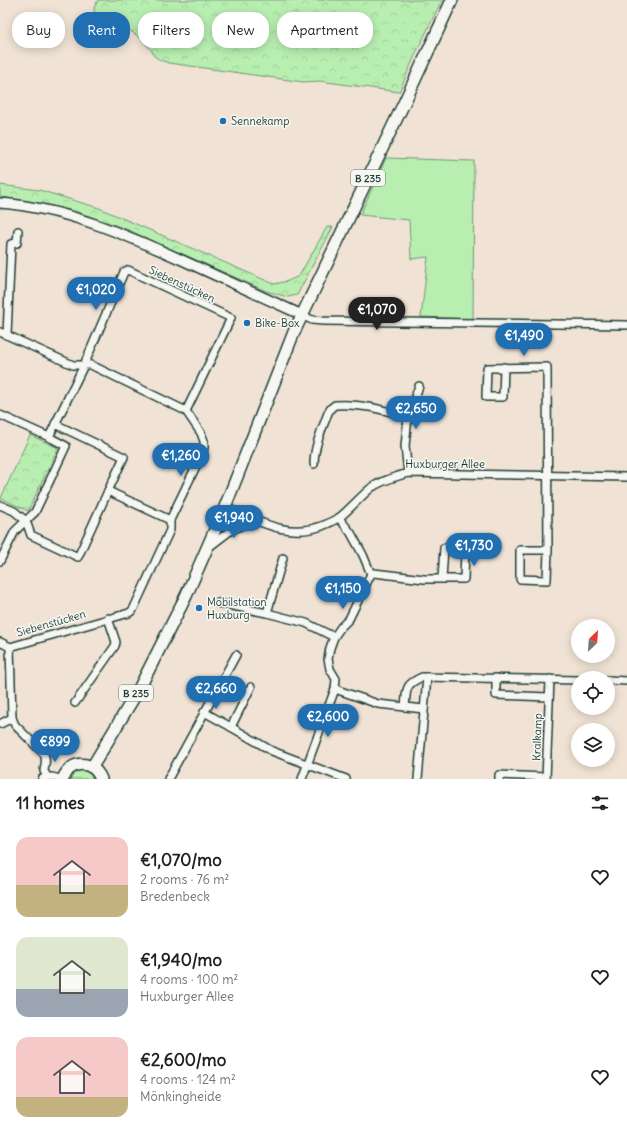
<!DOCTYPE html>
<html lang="en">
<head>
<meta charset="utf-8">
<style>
  :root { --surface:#fff; --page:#f2f2f2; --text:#202124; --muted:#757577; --accent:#1f6fb2 }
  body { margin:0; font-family:Delius,sans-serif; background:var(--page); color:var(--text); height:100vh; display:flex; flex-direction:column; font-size:15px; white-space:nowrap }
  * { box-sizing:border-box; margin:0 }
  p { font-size:13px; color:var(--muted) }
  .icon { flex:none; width:22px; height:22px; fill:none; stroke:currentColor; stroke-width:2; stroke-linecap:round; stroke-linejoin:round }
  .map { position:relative; height:779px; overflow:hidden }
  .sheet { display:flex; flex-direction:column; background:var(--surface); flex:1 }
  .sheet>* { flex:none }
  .guide { position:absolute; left:12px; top:12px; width:400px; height:36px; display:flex; gap:8px }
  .needle { width:26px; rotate:25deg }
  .buttons { position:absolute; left:571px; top:619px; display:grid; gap:8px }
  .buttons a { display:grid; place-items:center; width:44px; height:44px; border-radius:50%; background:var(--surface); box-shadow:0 2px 10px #0003; font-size:20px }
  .price { position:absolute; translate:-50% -34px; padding:0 9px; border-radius:14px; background:var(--accent); color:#fff; font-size:13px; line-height:26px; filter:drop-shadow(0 1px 2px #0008) }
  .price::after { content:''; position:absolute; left:50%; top:24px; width:12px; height:9px; margin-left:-6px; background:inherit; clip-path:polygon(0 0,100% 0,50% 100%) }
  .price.current { background:#222; color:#fff }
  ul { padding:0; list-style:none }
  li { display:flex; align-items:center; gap:12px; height:100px; padding:0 16px }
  li span { display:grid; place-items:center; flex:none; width:112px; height:80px; border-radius:12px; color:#555 }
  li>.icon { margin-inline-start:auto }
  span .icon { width:48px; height:48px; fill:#fffc; stroke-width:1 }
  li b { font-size:17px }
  h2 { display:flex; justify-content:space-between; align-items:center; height:48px; padding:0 16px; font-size:17px }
  .pill { padding:0 14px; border-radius:16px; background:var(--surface); box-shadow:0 2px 10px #0003; font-size:14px; line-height:36px }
  .pill.current { background:var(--accent); color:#fff }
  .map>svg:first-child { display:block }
</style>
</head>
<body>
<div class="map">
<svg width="627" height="779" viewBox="0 0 627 779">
  <defs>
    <pattern id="forest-crowns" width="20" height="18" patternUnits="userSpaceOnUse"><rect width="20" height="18" fill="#b8efb1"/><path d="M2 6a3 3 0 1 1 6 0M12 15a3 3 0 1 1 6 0" fill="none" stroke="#9ece99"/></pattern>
  </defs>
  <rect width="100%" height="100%" fill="#f0e3d5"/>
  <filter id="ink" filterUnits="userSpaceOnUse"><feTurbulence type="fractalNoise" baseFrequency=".025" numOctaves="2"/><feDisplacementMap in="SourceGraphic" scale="8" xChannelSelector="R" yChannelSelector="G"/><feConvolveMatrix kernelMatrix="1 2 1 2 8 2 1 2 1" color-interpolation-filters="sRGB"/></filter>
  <g filter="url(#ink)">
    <g fill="#b8efb1" stroke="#6c9672">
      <path d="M 386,158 L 474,161 L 473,319 L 421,317 L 428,257 L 411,259 L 409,220 L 360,215 Z"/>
      <path d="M 78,769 L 90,770 L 97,779 L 68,779 L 69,776 Z"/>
    </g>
    <g fill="url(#forest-crowns)" stroke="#6c9672">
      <path d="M 98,0 L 442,0 L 416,53 L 399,92 L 320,81 L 303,82 L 169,63 L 160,60 L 154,56 L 152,51 L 139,37 L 126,28 L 105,21 L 95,20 L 94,8 Z"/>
      <path d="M 0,185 L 39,190 L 99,208 L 274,284 L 288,281 L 299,276 L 327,227 L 333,227 L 297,295 L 288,297 L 266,291 L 126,229 L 89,216 L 61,208 L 27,201 L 0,197 Z"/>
      <path d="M 30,435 L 58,448 L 28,511 L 1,498 Z"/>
    </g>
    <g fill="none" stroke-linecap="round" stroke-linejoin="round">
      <g stroke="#1f3d34" stroke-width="10">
        <g id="minor">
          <path d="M 302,315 L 312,320 L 323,321 L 627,325"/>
          <path d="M 0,332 L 73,365 L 91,365 L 186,411 L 201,433 L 204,441 L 204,448 L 200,458 L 170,520 L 170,530 L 133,610 L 129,613 L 10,647 L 0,642"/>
          <path d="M 7,335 L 11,244 L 17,243 L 18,231"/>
          <path d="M 504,367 L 503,397 L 486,397 L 487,368 L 547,367 L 548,550 L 547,580 L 520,579 L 520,550 L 548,550"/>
          <path d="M 0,415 L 49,437"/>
          <path d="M 55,424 L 124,457 L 108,491"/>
          <path d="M 314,464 C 314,446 322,430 328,413 L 331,408 L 335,405 C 361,403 384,410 408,417"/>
          <path d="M 408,473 L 405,446 L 408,417 L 419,386"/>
          <path d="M 0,505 L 14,511 L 26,521 L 31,535 L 78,557 L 108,491 L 170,520"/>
          <path d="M 225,507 C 259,522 292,541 329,523 C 333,521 337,519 340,517 C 351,508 360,497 371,488 C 382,480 395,477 408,473 L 627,477"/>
          <path d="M 339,518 L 351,533 L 363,555 L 371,574"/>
          <path d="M 209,547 L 230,531 L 245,524 L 258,522"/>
          <path d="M 0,561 L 15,531 L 35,512 L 66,446 L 49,437 L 84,365 L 124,272 L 128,270 L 231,318 L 186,411"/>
          <path d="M 218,603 L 267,613 L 306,623 L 334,637"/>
          <path d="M 267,613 L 283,558"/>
          <path d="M 10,647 L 12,718 L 15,725 L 44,754 C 47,760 45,764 44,771 L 47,777 L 42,779"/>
          <path d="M 496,678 L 496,695 L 549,697"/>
          <path d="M 608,680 L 627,681"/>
          <path d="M 335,689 L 378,704 L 424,709"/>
          <path d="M 75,703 L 115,646 L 116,642 L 108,618"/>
          <path d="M 405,707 C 407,689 404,685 422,677 L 578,680"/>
          <path d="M 204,712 L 231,727 L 272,751 L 346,779"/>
          <path d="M 0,724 L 12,718"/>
          <path d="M 231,727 L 251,687"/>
          <path d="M 47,777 L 52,777 L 60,779"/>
          <path d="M 168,779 L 236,655"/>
          <path d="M 302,779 L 335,689 L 336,679 L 330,669 L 328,659 L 330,648 L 334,637 L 341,627 L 349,619 L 371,574 L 374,573 L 424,579 L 464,579 L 465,549 L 444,548 L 442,579"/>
          <path d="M 418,779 L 427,677"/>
          <path d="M 499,779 L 499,775 L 546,777"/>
          <path d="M 546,779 L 550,679"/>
        </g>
      </g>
      <g stroke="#1f3d34" stroke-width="12">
        <path id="secondary" d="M 0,203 C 65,208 124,234 182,260 C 222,278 262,297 302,315"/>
      </g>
      <g stroke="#1f3d34" stroke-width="14">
        <g id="primary">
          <path d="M 92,767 L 139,689 L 186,596 L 225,507 L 294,332 L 405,101 L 452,0"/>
          <path d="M 63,779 C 71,759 93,760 101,779"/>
        </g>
      </g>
      <use href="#minor" stroke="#f6f6f2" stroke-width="7"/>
      <use href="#secondary" stroke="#f6f6f2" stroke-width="9"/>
      <use href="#primary" stroke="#f6f6f2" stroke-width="11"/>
    </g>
  </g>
  <g fill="#1f6fb2" stroke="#f6f6f2" stroke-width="1.5">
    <circle cx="223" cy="121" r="4"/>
    <circle cx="247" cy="323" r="4"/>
    <circle cx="199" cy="608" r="4"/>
  </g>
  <g text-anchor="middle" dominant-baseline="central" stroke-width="3" stroke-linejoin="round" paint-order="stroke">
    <g fill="#f6f6f2" stroke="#60746d" stroke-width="1">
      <rect x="351" y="170" width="34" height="16" rx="3"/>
      <rect x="119" y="685" width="34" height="16" rx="3"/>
    </g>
    <g font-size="10" font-weight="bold" fill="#1f3d34">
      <text x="368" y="178">B 235</text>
      <text x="136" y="693">B 235</text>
    </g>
    <g font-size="11" fill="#1f3d34" stroke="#f6f6f2" text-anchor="start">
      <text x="231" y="121">Sennekamp</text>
      <text x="255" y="323">Bike-Box</text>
      <text x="207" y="602">Mobilstation<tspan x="207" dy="13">Huxburg</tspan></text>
    </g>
    <g font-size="11" fill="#1f3d34" stroke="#f6f6f2">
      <text transform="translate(182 284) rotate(25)">Siebenstücken</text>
      <text x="445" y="464">Huxburger Allee</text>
      <text transform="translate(51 623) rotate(-16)">Siebenstücken</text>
      <text transform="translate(537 737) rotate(-88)">Kralkamp</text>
    </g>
  </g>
</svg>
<div class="buttons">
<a><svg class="needle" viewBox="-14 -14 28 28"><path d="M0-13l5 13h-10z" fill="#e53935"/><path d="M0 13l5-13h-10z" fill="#757577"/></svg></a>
<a><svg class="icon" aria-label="locate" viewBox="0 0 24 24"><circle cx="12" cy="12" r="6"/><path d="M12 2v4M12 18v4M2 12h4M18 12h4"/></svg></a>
<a><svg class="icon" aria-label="layers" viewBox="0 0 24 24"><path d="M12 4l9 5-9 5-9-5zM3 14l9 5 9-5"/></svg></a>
</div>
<b class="price" style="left:96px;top:311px">€1,020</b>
<b class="price current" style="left:377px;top:331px">€1,070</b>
<b class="price" style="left:524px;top:357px">€1,490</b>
<b class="price" style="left:416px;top:430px">€2,650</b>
<b class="price" style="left:181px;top:477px">€1,260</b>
<b class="price" style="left:234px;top:539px">€1,940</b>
<b class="price" style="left:474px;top:567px">€1,730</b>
<b class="price" style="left:343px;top:610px">€1,150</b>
<b class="price" style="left:216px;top:710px">€2,660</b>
<b class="price" style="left:328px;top:738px">€2,600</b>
<b class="price" style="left:55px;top:763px">€899</b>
<div class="guide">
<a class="pill">Buy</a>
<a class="pill current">Rent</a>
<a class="pill">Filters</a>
<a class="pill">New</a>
<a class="pill">Apartment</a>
</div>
</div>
<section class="sheet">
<h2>11 homes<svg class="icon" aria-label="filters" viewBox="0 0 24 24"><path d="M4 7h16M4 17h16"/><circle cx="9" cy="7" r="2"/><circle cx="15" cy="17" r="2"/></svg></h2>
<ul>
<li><span style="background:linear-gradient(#f6c9c9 60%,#c2b280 0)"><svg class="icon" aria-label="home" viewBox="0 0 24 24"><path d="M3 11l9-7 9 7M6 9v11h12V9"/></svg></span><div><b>€1,070/mo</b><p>2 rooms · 76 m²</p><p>Bredenbeck</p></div><svg class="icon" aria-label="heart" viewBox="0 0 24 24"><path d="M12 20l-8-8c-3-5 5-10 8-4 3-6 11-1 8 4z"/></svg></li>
<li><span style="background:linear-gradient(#dfe7d0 65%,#9aa5b1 0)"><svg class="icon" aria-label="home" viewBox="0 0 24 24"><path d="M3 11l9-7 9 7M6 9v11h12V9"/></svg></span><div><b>€1,940/mo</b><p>4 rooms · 100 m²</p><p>Huxburger Allee</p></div><svg class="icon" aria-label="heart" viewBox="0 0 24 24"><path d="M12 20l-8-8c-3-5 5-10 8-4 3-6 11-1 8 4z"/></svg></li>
<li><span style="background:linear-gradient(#f6c9c9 75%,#c2b280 0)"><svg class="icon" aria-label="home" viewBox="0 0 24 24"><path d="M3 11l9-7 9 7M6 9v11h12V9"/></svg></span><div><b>€2,600/mo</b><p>4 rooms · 124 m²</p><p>Mönkingheide</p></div><svg class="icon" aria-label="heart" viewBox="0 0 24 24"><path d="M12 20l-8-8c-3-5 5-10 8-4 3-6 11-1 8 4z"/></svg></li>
</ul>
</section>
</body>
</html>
